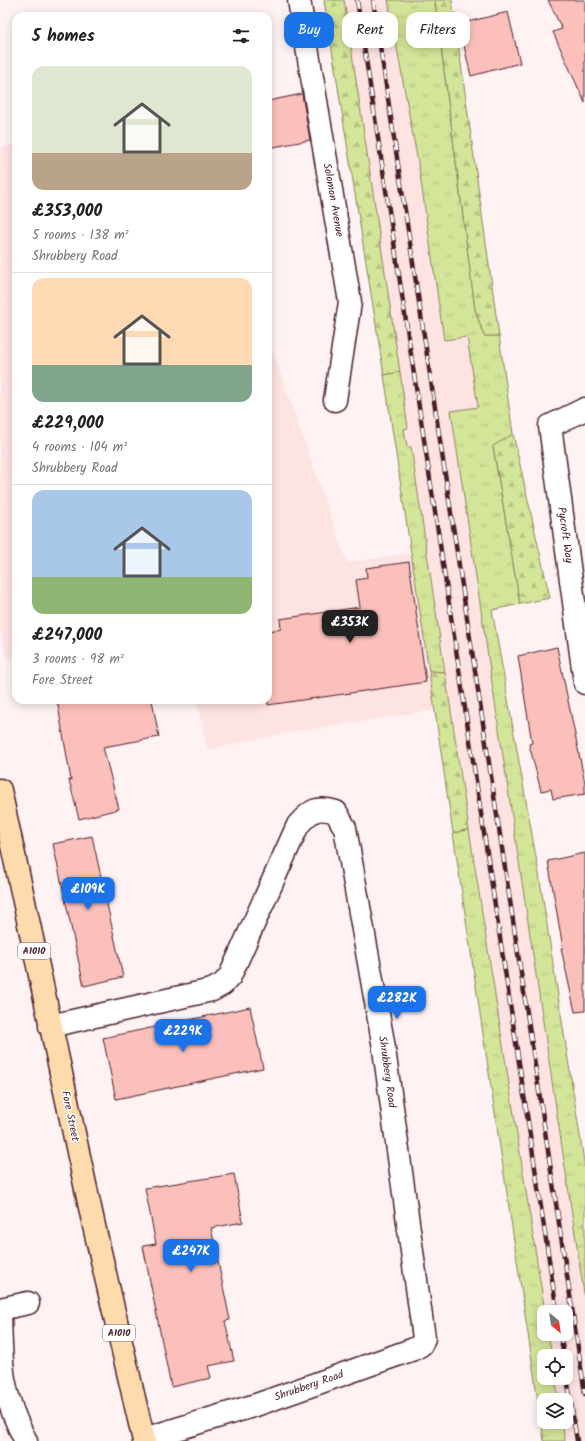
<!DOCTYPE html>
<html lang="en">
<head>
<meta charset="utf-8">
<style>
  :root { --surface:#fff; --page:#f2f2f2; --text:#202124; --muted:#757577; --line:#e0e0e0; --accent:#1a73e8 }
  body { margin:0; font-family:Kalam,sans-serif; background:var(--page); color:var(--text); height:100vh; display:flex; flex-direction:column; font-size:15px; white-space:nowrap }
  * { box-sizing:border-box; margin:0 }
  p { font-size:13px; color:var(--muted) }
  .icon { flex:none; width:22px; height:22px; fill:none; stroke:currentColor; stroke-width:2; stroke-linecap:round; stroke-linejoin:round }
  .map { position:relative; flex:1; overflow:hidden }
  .details { position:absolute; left:12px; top:12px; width:260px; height:692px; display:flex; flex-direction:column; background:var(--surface); border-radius:12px; box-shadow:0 2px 10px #0003 }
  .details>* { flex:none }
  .hud { position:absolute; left:284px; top:12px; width:241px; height:36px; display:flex; gap:8px }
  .needle { width:26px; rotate:151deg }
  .fabs { position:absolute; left:537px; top:1305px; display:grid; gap:8px }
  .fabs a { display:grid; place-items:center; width:36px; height:36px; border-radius:8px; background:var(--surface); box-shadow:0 2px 10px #0003; font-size:20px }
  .price { position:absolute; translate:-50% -34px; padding:0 9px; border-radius:8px; background:var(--accent); color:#fff; font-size:13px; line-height:26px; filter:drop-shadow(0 1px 2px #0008) }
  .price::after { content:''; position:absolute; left:50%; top:24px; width:12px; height:9px; margin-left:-6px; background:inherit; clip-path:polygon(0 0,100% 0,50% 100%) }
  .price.current { background:#222; color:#fff }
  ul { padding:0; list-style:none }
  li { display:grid; align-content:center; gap:8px; height:212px; padding:0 20px }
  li+li { border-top:1px solid var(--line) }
  li span { display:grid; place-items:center; height:124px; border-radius:12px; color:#555 }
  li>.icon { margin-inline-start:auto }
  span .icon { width:72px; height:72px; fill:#fffc; stroke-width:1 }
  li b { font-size:17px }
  h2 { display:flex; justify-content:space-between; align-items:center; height:48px; padding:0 20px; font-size:17px }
  .pill { padding:0 14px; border-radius:12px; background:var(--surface); box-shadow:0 2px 10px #0003; font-size:14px; line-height:36px }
  .pill.current { background:var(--accent); color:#fff }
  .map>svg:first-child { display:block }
</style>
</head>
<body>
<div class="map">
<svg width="585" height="1441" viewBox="0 0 585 1441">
  <defs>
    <pattern id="grass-tufts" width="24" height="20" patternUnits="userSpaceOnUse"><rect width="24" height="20" fill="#d3e598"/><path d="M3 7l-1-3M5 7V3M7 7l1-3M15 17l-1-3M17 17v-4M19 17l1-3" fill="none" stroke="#b7c483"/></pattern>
    <pattern id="forest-firs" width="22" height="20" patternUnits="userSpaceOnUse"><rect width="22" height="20" fill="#d3e598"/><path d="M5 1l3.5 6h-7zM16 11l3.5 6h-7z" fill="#b7c483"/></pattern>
  </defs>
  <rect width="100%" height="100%" fill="#fef2f2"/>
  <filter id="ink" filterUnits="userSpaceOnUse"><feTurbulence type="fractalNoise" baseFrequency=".025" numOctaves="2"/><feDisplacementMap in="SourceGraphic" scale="8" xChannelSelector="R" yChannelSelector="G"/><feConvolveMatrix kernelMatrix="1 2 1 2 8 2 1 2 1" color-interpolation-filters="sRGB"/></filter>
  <g filter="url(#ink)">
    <g fill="#fde3e2">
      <path d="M 344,0 L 388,0 L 419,168 L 444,340 L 467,337 L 478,408 L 451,412 L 585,1300 L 585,1441 L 565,1441 L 562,1422 L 566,1422 L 566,1400 L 559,1400 L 555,1378 L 566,1378 L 566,1356 L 552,1356 L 549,1338 L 539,1339 L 537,1328 L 544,1327 L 544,1334 L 566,1334 L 566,1312 L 545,1312 L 411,447 L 407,448 L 403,429 L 408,428 Z"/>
      <path d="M 16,143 L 16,656 L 7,658 L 0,630 L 0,148 Z"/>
      <path d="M 268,338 L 347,563 L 411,553 L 434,710 L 285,733 L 208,750 L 196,700 L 268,700 Z"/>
    </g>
    <g fill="url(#grass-tufts)" stroke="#8e8262">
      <path d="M 388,0 L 435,0 L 475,309 L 484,336 L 499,336 L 513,434 L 493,447 L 520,604 L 492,610 L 539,874 L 585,1168 L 585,1300 L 451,411 L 478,407 L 467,337 L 444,340 L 419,168 Z"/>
      <path d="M 400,372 L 408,428 L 404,429 L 407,447 L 411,447 L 445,672 L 429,671 L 384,375 Z"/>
      <path d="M 469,829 L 545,1312 L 544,1327 L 537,1328 L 539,1339 L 549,1338 L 552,1356 L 544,1356 L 544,1378 L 555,1378 L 559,1400 L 544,1400 L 544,1422 L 562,1422 L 565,1441 L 544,1441 L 453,833 Z"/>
    </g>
    <g fill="url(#forest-firs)" stroke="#8e8262">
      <path d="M 324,0 L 344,0 L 400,372 L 384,375 Z"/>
      <path d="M 435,0 L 452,0 L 499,336 L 484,336 L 475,309 Z"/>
      <path d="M 513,434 L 550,598 L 520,604 L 493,446 Z"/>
      <path d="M 429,671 L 445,672 L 469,829 L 453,833 Z"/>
    </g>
    <g fill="#fcc0bc" stroke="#4a1f2b">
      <path d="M 548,0 L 585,0 L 585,103 L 553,32 L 562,29 Z"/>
      <path d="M 508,12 L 520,63 L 471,76 L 459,24 Z"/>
      <path d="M 302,94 L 310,140 L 268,148 L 268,101 Z"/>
      <path d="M 409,562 L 426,682 L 268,705 L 268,631 L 281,629 L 280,619 L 360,607 L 356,580 L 367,578 L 366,568 Z"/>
      <path d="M 557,647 L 585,783 L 585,794 L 553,799 L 551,789 L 541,791 L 529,744 L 532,743 L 518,656 Z"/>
      <path d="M 57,700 L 152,700 L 159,737 L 103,747 L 119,809 L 79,819 L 69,780 L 71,780 Z"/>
      <path d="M 92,836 L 123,977 L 84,986 L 53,844 Z"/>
      <path d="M 585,853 L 585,1011 L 575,1012 L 561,948 L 563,948 L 548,861 Z"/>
      <path d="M 250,1007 L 263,1068 L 116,1099 L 103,1038 Z"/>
      <path d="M 234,1174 L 243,1222 L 211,1228 L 230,1320 L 225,1321 L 234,1361 L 208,1366 L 211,1378 L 171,1387 L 143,1246 L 156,1244 L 145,1188 Z"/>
    </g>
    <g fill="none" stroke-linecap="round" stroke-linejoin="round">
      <g stroke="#4a1f2b" stroke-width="25">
        <g id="street">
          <path d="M 299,0 L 350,302 L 335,400"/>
          <path d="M 585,409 L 550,426 L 585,683"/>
          <path d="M 50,1026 L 212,990 L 223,984 L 230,976 L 298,825 C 311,810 317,806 336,812 L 345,828 L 383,1042 L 424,1338 L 421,1345 L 414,1349 L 256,1405 L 144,1439"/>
          <path d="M 0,1309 C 1,1361 0,1393 26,1441"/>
          <path d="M 0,1309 L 28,1303"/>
        </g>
      </g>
      <g stroke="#4a1f2b" stroke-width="25">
        <path id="primary" d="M 0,790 L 94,1226 L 144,1441"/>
      </g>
      <use href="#street" stroke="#fff" stroke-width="22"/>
      <use href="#primary" stroke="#fedbac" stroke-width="22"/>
      <g stroke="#4a1f2b" stroke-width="4.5">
        <g id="rail">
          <path d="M 357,0 L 557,1312"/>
          <path d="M 373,0 L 585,1394"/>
          <path d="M 560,1334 L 564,1356"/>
          <path d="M 566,1371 L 577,1441"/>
        </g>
      </g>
      <use href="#rail" stroke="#fff" stroke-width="3" stroke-dasharray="9" stroke-linecap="butt"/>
    </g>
  </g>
  <g text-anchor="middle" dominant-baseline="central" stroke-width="3" stroke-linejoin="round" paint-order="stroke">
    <g fill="#fff" stroke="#80626b" stroke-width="1">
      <rect x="18" y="943" width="32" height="16" rx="3"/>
      <rect x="103" y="1325" width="32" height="16" rx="3"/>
    </g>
    <g font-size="10" font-weight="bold" fill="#4a1f2b">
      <text x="34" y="951">A1010</text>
      <text x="119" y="1333">A1010</text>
    </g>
    <g font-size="11" fill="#4a1f2b" stroke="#fff">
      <text transform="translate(333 200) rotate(80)">Solomon Avenue</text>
      <text transform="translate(565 535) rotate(82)">Pycroft Way</text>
      <text transform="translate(387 1072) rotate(82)">Shrubbery Road</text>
      <text transform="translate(70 1116) rotate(78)">Fore Street</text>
      <text transform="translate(309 1386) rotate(-19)">Shrubbery Road</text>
    </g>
  </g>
</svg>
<div class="fabs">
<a><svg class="needle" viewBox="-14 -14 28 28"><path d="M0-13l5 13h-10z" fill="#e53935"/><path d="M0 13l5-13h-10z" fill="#757577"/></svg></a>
<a><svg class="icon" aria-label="locate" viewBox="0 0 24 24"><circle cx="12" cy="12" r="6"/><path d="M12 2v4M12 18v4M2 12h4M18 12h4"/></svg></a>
<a><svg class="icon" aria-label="layers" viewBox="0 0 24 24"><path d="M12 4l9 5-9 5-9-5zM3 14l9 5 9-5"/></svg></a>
</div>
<b class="price current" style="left:350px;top:644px">£353K</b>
<b class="price" style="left:88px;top:911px">£109K</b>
<b class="price" style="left:397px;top:1020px">£282K</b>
<b class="price" style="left:183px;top:1053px">£229K</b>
<b class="price" style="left:191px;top:1273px">£247K</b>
<div class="hud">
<a class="pill current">Buy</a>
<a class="pill">Rent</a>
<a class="pill">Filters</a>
</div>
<section class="details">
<h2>5 homes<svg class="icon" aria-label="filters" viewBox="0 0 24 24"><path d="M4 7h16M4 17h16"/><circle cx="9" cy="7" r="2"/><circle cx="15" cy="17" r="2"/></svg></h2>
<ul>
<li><span style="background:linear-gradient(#dfe7d0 70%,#b9a48a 0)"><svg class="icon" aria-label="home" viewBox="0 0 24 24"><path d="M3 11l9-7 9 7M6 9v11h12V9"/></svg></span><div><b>£353,000</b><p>5 rooms · 138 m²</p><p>Shrubbery Road</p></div></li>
<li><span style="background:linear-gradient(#ffd9b3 70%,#7fa58c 0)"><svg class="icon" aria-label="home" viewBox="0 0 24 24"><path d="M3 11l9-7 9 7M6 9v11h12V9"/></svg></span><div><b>£229,000</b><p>4 rooms · 104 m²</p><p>Shrubbery Road</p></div></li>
<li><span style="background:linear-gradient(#a9c7e8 70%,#8fb573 0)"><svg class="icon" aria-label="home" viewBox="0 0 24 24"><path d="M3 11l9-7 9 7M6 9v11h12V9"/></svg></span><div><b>£247,000</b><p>3 rooms · 98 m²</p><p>Fore Street</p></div></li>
</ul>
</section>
</div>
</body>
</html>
